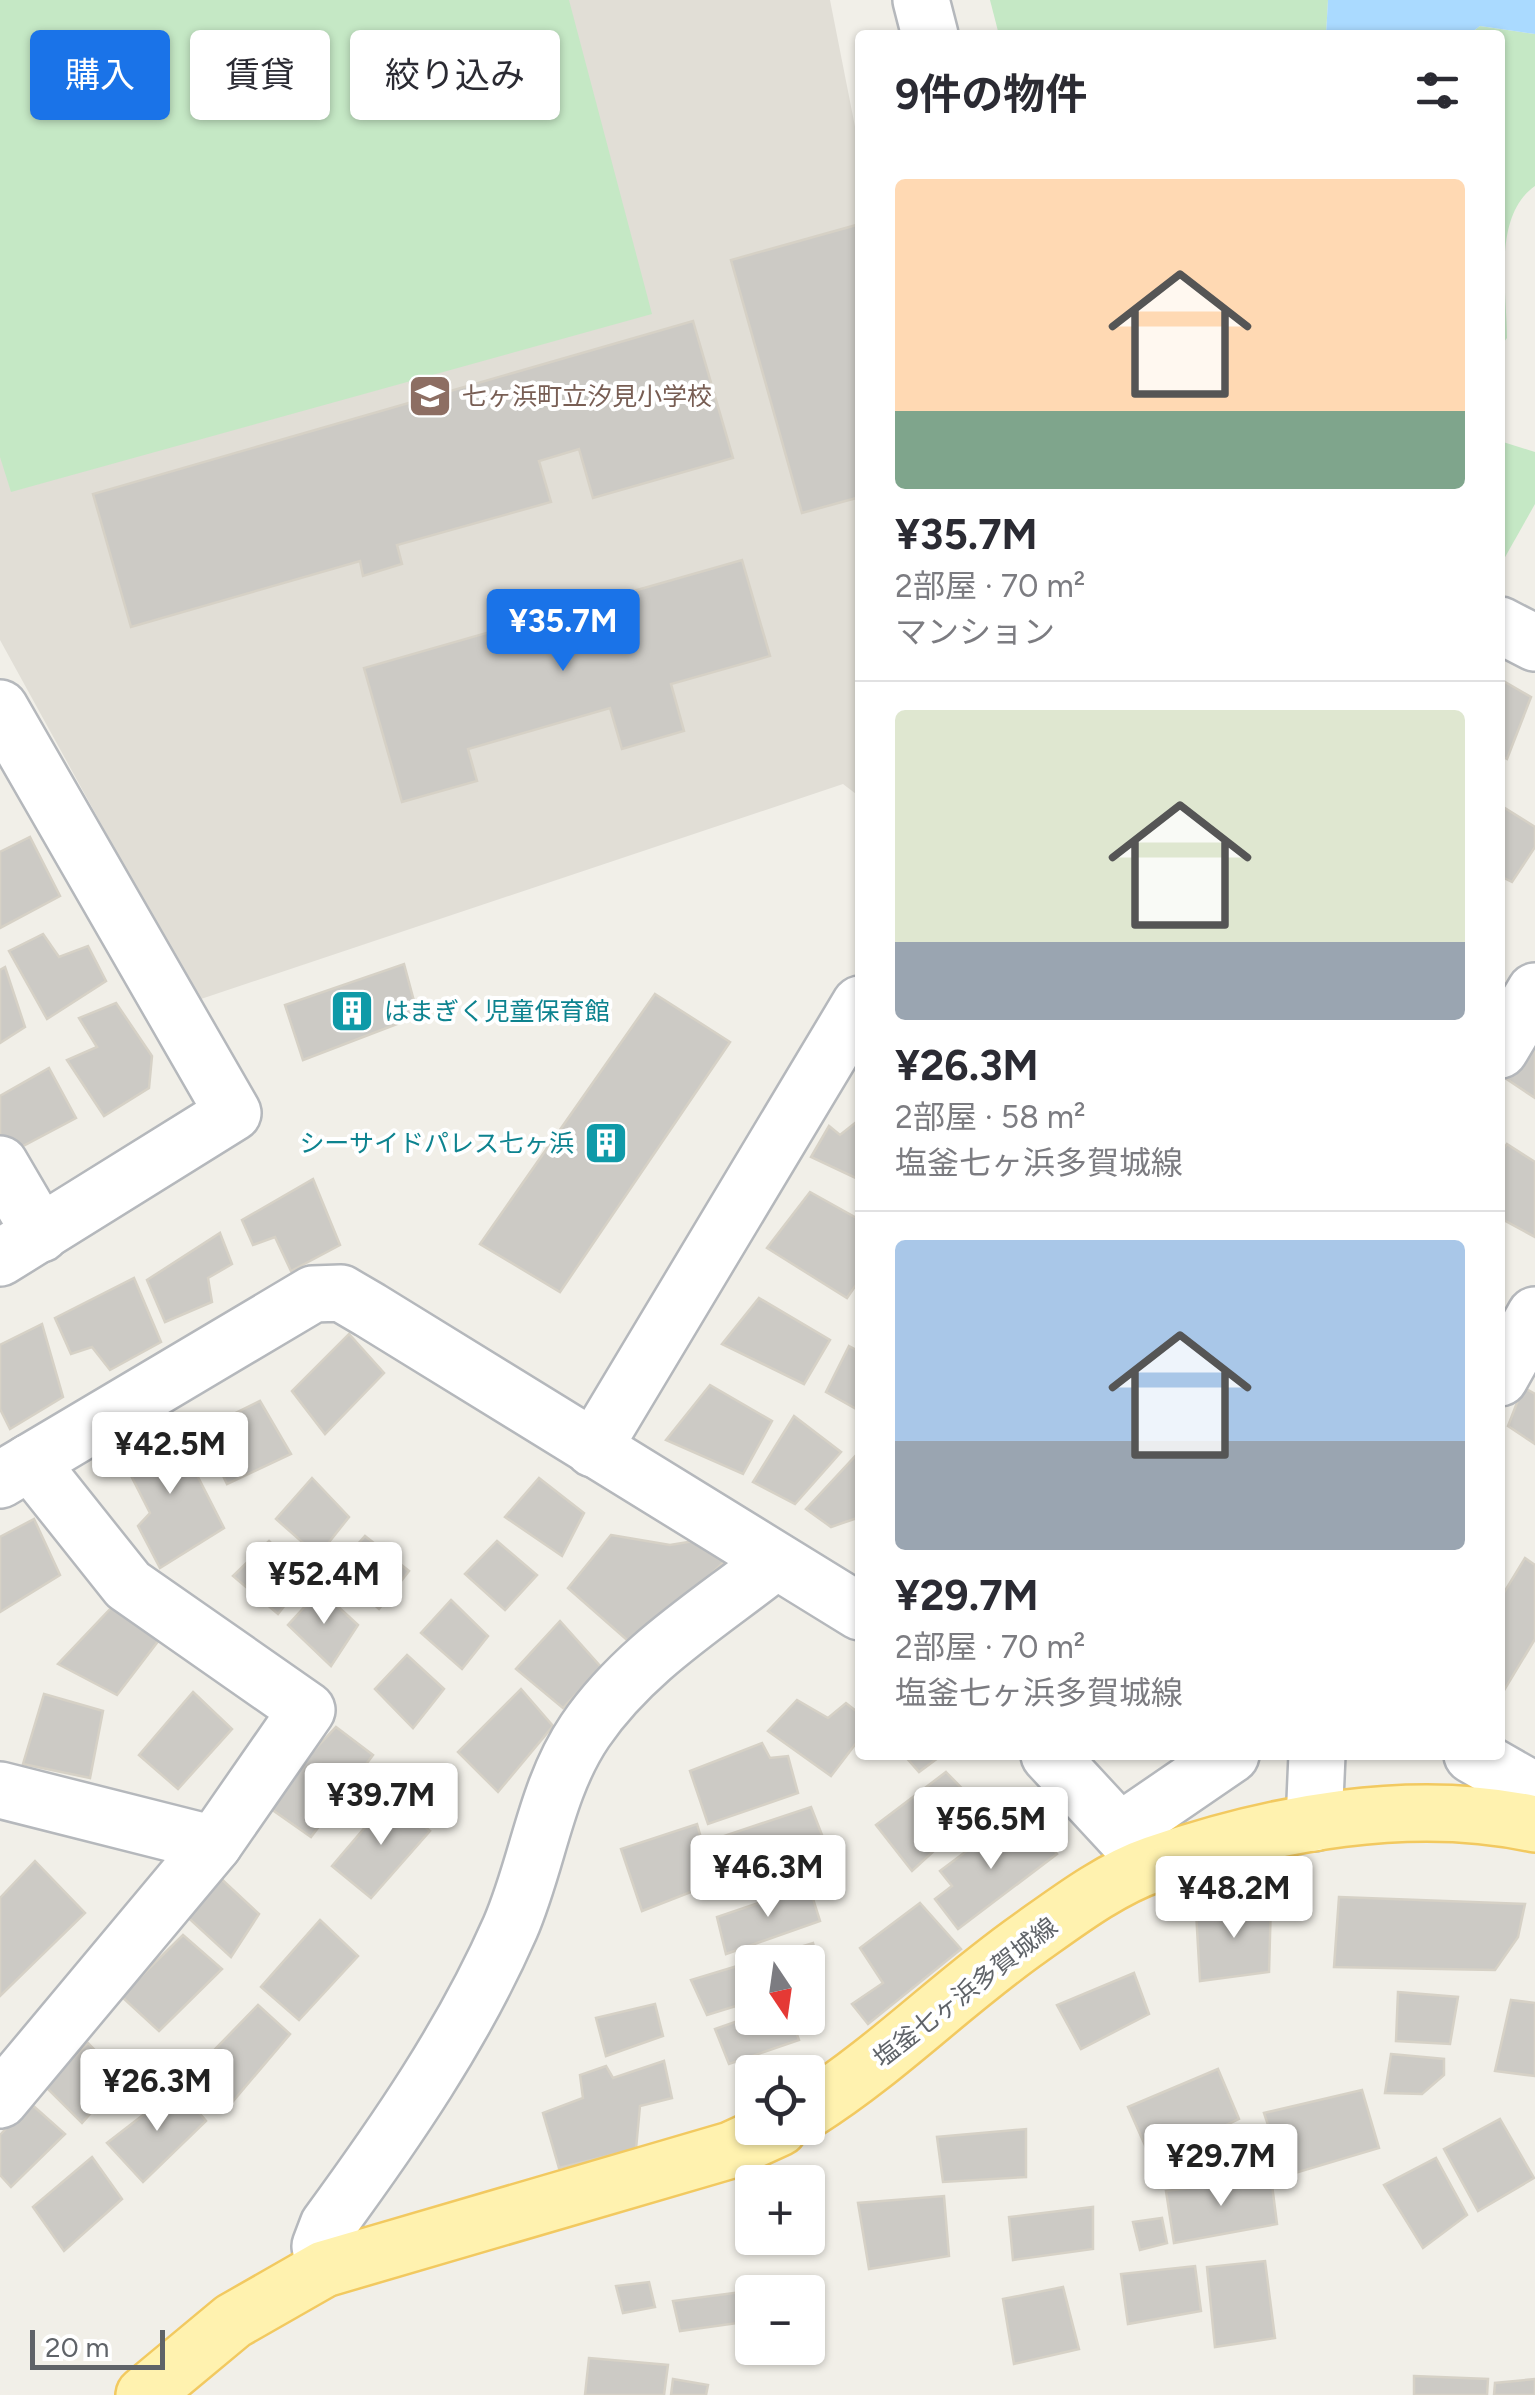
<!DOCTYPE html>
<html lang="ja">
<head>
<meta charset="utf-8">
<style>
  :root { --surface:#fff; --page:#f2f2f3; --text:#2b2b33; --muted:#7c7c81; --line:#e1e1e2; --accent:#1a73e8 }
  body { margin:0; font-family:Figtree,"Noto Sans JP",sans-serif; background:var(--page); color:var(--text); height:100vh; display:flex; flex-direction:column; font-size:38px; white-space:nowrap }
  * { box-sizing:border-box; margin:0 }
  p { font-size:32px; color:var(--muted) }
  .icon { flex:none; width:55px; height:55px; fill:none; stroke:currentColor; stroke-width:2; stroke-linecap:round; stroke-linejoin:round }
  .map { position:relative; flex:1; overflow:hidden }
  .side { position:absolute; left:855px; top:30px; width:650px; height:1730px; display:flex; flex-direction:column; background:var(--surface); border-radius:10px; box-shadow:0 2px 8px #0004 }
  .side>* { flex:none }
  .guide { position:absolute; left:30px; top:30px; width:675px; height:90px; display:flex; gap:20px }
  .needle { width:65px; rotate:167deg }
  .buttons { position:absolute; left:735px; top:1945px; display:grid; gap:20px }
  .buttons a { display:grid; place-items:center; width:90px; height:90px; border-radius:10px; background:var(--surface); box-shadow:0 2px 8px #0004; font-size:50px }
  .scale { position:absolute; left:30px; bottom:25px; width:135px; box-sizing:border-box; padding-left:10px; border:5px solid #5f6368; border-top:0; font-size:28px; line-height:35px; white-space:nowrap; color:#5f6368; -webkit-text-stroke:8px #fff; paint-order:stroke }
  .price { position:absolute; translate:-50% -85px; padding:0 22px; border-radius:10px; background:#fff; color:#222; font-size:32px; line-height:65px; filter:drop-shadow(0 2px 5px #0008) }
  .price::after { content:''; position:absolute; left:50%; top:60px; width:30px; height:22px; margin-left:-15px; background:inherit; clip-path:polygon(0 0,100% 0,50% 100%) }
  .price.current { background:var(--accent); color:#fff }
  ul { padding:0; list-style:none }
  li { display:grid; align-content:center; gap:20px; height:530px; padding:0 40px }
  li+li { border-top:2px solid var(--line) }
  li span { display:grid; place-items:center; height:310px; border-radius:10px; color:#555 }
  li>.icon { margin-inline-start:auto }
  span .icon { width:180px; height:180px; fill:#fffc; stroke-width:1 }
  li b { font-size:42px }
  h2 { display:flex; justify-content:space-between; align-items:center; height:120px; padding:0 40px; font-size:42px }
  .chip { padding:0 35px; border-radius:10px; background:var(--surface); box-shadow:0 2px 8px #0004; font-size:35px; line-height:90px }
  .chip.current { background:var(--accent); color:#fff }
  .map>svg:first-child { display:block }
</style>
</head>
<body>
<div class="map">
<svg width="1535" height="2395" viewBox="0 0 1535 2395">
  <rect width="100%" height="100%" fill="#f1efe8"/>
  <path fill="#e1ded6" d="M 0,0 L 830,0 L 860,152 L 860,797 L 843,784 L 198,1000 L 0,640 Z"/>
  <g fill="#c5e8c5">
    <path d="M 0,0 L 569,0 L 652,314 L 11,492 L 0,457 Z"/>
    <path d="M 990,0 L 1328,0 L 1326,35 L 999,35 Z"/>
    <path d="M 1480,26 L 1535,34 L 1535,186 C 1492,216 1507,291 1507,338 L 1500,347 L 1500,35 L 1468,35 Z"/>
    <path d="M 1500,441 L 1535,452 L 1535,504 L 1504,559 L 1500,558 Z"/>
  </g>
  <path fill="#aadaff" d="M 1328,0 L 1535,0 L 1535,34 L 1480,26 L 1468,35 L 1326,35 Z"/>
  <g fill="#cccac5" stroke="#d6d1c6" stroke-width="2.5">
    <path d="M 860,224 L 860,497 L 802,513 L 731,260 Z"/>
    <path d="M 693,321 L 733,458 L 593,498 L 579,449 L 539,461 L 551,502 L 397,545 L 402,564 L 363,576 L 360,561 L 131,627 L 93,494 Z"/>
    <path d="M 742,560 L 770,656 L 671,684 L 684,731 L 622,749 L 610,708 L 468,749 L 477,781 L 402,802 L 364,668 Z"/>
    <path d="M 1500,679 L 1531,697 L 1507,759 L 1500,755 Z"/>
    <path d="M 1500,805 L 1535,827 L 1535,847 L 1512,882 L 1500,876 Z"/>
    <path d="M 30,837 L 60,896 L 0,928 L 0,852 Z"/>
    <path d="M 43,934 L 59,957 L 88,946 L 106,981 L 47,1019 L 9,951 Z"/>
    <path d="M 404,964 L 418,1016 L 303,1060 L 285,1005 Z"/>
    <path d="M 5,967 L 25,1027 L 0,1043 L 0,970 Z"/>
    <path d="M 655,994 L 730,1042 L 560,1292 L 480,1244 Z"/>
    <path d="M 116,1003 L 152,1056 L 149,1088 L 104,1116 L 67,1060 L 97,1047 L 79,1018 Z"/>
    <path d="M 1535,1028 L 1535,1098 L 1502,1076 Z"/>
    <path d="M 49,1068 L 76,1118 L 6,1155 L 0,1145 L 0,1096 Z"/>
    <path d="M 860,1119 L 860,1180 L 811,1157 L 829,1126 L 840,1135 Z"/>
    <path d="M 1507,1144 L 1535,1162 L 1535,1237 L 1500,1218 L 1500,1154 Z"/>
    <path d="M 313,1179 L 340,1245 L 291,1271 L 275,1237 L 253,1245 L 242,1220 Z"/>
    <path d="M 810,1192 L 860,1220 L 860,1279 L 847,1298 L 767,1248 Z"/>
    <path d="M 220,1233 L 232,1264 L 208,1278 L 212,1302 L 165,1322 L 147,1280 Z"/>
    <path d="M 134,1278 L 161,1342 L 110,1370 L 92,1347 L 71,1354 L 55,1318 Z"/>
    <path d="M 759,1298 L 830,1340 L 804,1384 L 722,1344 Z"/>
    <path d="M 42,1324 L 63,1397 L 10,1429 L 0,1409 L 0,1345 Z"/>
    <path d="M 349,1334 L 384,1373 L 325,1434 L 292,1391 Z"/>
    <path d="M 849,1346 L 860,1352 L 860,1411 L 826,1392 Z"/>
    <path d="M 710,1385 L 772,1421 L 743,1474 L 666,1440 Z"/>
    <path d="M 1523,1387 L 1535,1394 L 1535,1444 L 1508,1426 Z"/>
    <path d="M 260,1401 L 291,1454 L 227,1484 L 201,1430 Z"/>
    <path d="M 794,1416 L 841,1452 L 795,1504 L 753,1482 Z"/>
    <path d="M 172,1426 L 224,1528 L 160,1568 L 138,1526 L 150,1513 L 120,1454 Z"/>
    <path d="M 860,1451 L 860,1517 L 831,1527 L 806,1509 Z"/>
    <path d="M 312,1478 L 349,1517 L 318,1556 L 276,1519 Z"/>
    <path d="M 539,1478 L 584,1513 L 562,1556 L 505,1517 Z"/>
    <path d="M 34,1519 L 60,1575 L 0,1612 L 0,1537 Z"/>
    <path d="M 611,1535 L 670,1545 L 706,1539 L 725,1561 L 634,1646 L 568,1588 Z"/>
    <path d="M 365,1536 L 409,1571 L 379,1609 L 335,1570 Z"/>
    <path d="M 269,1541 L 306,1578 L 278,1614 L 233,1576 Z"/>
    <path d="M 497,1541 L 537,1575 L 505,1610 L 465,1574 Z"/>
    <path d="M 1525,1558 L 1535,1565 L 1535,1639 L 1500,1697 L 1500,1599 Z"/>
    <path d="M 320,1590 L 358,1625 L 331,1666 L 288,1625 Z"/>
    <path d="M 451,1600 L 488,1636 L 462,1669 L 421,1633 Z"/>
    <path d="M 111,1608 L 159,1640 L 117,1695 L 58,1664 Z"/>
    <path d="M 560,1621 L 601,1667 L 563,1708 L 516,1669 Z"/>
    <path d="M 407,1655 L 444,1689 L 413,1728 L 375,1689 Z"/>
    <path d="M 521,1689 L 553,1726 L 498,1792 L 458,1752 Z"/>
    <path d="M 193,1692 L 232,1729 L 178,1789 L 139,1755 Z"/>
    <path d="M 44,1694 L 103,1711 L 90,1778 L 23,1764 Z"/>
    <path d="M 797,1700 L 828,1718 L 846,1703 L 860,1714 L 860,1738 L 831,1776 L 768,1731 Z"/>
    <path d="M 336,1727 L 373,1755 L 311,1837 L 264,1804 Z"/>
    <path d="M 762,1743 L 770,1758 L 788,1756 L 798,1793 L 708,1824 L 690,1771 Z"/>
    <path d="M 904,1755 L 942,1755 L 919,1772 Z"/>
    <path d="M 946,1772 L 981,1808 L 912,1871 L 876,1825 Z"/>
    <path d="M 390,1798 L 430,1831 L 371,1898 L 332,1866 Z"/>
    <path d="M 811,1807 L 833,1863 L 742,1893 L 724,1836 Z"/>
    <path d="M 1008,1820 L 1026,1843 L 1040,1832 L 1057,1854 L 958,1929 L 935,1899 L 952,1886 L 940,1871 Z"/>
    <path d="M 697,1824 L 714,1883 L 642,1911 L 621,1849 Z"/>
    <path d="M 35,1861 L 85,1913 L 0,1996 L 0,1898 Z"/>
    <path d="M 216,1874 L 259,1914 L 231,1957 L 182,1912 Z"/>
    <path d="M 809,1886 L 820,1921 L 726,1954 L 717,1917 Z"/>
    <path d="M 1339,1897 L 1525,1904 L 1518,1937 L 1495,1970 L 1334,1967 Z"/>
    <path d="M 1271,1901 L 1269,1972 L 1200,1981 L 1196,1911 Z"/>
    <path d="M 920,1903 L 961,1949 L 868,2024 L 852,2004 L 883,1983 L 860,1948 Z"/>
    <path d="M 320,1920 L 358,1956 L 299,2020 L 261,1987 Z"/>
    <path d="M 183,1935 L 222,1969 L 159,2031 L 121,1996 Z"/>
    <path d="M 813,1943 L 823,1978 L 808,1983 L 808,1962 L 752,1962 L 752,2001 L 707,2015 L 691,1980 Z"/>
    <path d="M 1134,1973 L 1149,2014 L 1081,2049 L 1057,2005 Z"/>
    <path d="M 1398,1992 L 1458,1997 L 1450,2044 L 1396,2041 Z"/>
    <path d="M 1511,2000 L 1535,2003 L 1535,2076 L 1495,2071 Z"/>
    <path d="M 655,2004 L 663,2036 L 606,2056 L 596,2018 Z"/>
    <path d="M 258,2005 L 290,2034 L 229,2106 L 190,2075 Z"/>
    <path d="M 752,2016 L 791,2018 L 799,2040 L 729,2064 L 715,2029 Z"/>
    <path d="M 88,2043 L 122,2078 L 82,2123 L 45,2086 Z"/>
    <path d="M 1391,2054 L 1444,2059 L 1444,2075 L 1422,2094 L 1385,2093 Z"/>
    <path d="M 664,2061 L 672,2098 L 640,2106 L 636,2149 L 559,2168 L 543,2113 L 583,2098 L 580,2075 L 606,2066 L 613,2078 Z"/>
    <path d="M 1218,2069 L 1239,2119 L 1152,2161 L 1128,2107 Z"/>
    <path d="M 178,2088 L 206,2121 L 143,2182 L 107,2143 Z"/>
    <path d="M 1362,2090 L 1379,2148 L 1285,2176 L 1264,2113 Z"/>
    <path d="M 30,2103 L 65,2134 L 11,2187 L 0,2175 L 0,2135 Z"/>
    <path d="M 1500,2119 L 1534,2178 L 1478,2211 L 1444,2149 Z"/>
    <path d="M 1026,2129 L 1026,2177 L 943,2182 L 937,2137 Z"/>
    <path d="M 92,2157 L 122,2199 L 64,2251 L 33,2207 Z"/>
    <path d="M 1436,2158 L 1467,2215 L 1423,2248 L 1384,2185 Z"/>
    <path d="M 1271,2177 L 1277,2224 L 1174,2243 L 1166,2191 Z"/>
    <path d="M 944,2196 L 949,2256 L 869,2269 L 858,2203 Z"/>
    <path d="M 1093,2207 L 1093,2249 L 1013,2260 L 1009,2217 Z"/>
    <path d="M 1162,2218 L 1167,2243 L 1140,2250 L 1133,2222 Z"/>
    <path d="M 1265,2261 L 1275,2338 L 1215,2347 L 1207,2267 Z"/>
    <path d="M 1195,2266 L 1201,2311 L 1128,2324 L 1121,2274 Z"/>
    <path d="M 649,2282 L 655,2307 L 623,2313 L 616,2286 Z"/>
    <path d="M 1063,2287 L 1079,2349 L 1014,2364 L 1003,2299 Z"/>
    <path d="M 771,2288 L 771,2292 L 752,2292 L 752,2321 L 680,2331 L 673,2301 Z"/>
    <path d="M 589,2358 L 668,2365 L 664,2395 L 585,2395 Z"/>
    <path d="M 1414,2376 L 1488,2379 L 1487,2395 L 1414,2395 Z"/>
    <path d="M 673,2379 L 708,2385 L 706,2395 L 671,2395 Z"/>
    <path d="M 1535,2379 L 1535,2395 L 1494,2395 L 1495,2383 Z"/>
  </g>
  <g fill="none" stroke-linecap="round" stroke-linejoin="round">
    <g stroke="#b5b8bc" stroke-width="60">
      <g id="minor">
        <path d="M 921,0 L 930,35"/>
        <path d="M 1500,625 L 1535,643"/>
        <path d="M 0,708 L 233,1113 L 0,1258"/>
        <path d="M 1500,1050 L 1535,991"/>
        <path d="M 0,1164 L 41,1234"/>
        <path d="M 1500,1378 L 1535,1315"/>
        <path d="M 593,1449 L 860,1004"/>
        <path d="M 30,1462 L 128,1585 L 307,1710 L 214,1844"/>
        <path d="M 0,1480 L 313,1294 L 341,1293 L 370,1310 L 860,1612"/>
        <path d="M 1049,1755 L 1151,1865"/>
        <path d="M 1472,1755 L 1535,1791"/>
        <path d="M 0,1790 L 214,1844 L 0,2100"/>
        <path d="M 1314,1823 L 1317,1755"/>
        <path d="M 1120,1831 L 1231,1755"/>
        <path d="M 324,2269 L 320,2246 L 328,2225 C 396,2132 463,2035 510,1928 C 538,1864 545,1790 585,1731 C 634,1659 709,1614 776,1561"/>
      </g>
    </g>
    <g stroke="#f2c960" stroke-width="60">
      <g id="major">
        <path d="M 808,2110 C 887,2060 953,1992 1030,1938 C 1068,1911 1110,1879 1154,1864 C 1272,1823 1411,1797 1535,1824"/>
        <path d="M 144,2395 L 233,2321 L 324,2269 L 731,2150 L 779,2128"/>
      </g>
    </g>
    <use href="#minor" stroke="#fff" stroke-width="55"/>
    <use href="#major" stroke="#fff2af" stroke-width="55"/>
  </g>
  <defs>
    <g id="school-square" transform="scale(2.25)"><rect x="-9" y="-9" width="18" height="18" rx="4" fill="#8d6e63" stroke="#fff"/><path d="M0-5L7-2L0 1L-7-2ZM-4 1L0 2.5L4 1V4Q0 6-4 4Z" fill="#fff"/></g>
    <g id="building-square" transform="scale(2.25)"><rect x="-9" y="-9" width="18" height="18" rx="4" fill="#0f9aa8" stroke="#fff"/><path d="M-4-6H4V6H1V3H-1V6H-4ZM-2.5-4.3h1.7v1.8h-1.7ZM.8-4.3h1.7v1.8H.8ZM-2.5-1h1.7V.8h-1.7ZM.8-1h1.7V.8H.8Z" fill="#fff"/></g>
  </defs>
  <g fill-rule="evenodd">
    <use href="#school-square" x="430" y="396"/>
    <use href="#building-square" x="352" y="1011"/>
    <use href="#building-square" x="606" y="1143"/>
  </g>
  <g text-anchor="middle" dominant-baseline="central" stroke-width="8" stroke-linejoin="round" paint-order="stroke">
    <g font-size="25" fill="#785e54" stroke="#fff" text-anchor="start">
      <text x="462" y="396">七ヶ浜町立汐見小学校</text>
    </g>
    <g font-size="25" fill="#0d838f" stroke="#fff" text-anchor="start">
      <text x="384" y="1011">はまぎく児童保育館</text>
      <text x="574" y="1143" text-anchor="end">シーサイドパレス七ヶ浜</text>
    </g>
    <g font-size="25" fill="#5f6368" stroke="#fff">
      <text transform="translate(965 1992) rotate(-38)">塩釜七ヶ浜多賀城線</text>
    </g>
  </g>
</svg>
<div class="buttons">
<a><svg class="needle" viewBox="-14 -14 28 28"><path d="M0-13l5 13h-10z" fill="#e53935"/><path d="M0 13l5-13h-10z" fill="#7c7c81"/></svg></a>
<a><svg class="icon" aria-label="locate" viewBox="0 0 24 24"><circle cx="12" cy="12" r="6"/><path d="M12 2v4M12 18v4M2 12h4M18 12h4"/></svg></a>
<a>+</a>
<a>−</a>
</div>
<div class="scale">20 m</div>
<b class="price current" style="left:563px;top:674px">¥35.7M</b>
<b class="price" style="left:170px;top:1497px">¥42.5M</b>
<b class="price" style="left:324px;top:1627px">¥52.4M</b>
<b class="price" style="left:381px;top:1848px">¥39.7M</b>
<b class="price" style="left:991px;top:1872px">¥56.5M</b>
<b class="price" style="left:768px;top:1920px">¥46.3M</b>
<b class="price" style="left:1234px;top:1941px">¥48.2M</b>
<b class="price" style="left:157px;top:2134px">¥26.3M</b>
<b class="price" style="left:1221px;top:2209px">¥29.7M</b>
<div class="guide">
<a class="chip current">購入</a>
<a class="chip">賃貸</a>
<a class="chip">絞り込み</a>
</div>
<section class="side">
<h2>9件の物件<svg class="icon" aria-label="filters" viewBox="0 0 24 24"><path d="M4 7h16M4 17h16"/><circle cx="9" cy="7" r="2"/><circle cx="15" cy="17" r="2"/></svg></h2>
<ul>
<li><span style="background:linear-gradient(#ffd9b3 75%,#7fa58c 0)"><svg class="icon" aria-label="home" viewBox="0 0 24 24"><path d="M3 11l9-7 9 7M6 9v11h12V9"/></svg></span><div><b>¥35.7M</b><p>2部屋 · 70 m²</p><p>マンション</p></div></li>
<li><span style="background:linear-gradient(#dfe7d0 75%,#9aa5b1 0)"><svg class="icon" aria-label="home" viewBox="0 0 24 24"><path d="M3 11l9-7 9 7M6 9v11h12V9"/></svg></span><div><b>¥26.3M</b><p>2部屋 · 58 m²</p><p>塩釜七ヶ浜多賀城線</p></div></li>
<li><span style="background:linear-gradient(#a9c7e8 65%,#9aa5b1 0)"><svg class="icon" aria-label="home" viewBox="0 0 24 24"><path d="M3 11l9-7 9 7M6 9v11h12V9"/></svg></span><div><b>¥29.7M</b><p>2部屋 · 70 m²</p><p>塩釜七ヶ浜多賀城線</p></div></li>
</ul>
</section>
</div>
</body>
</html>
